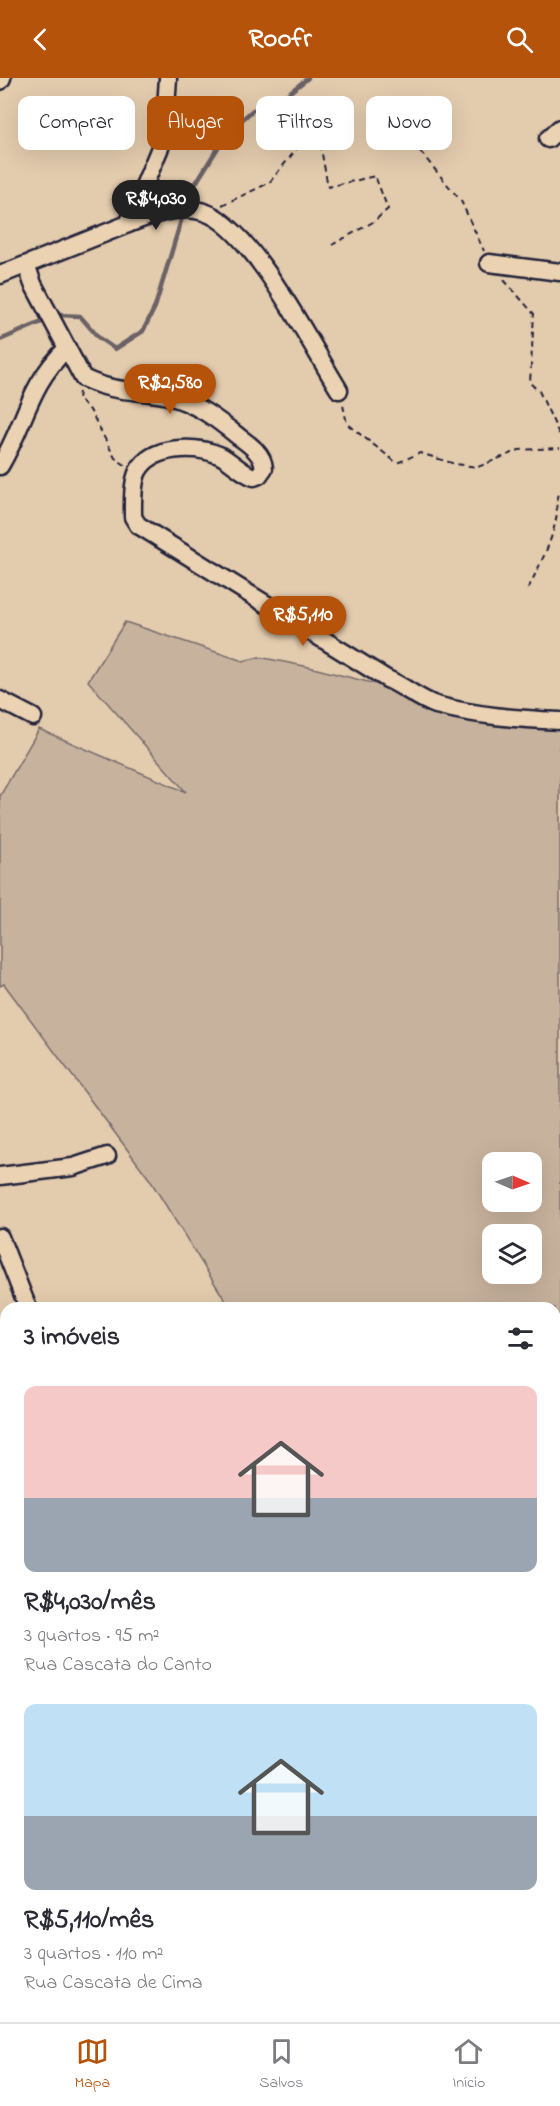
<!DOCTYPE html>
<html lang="pt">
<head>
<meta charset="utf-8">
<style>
  :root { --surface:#fff; --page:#f2f2f3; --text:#2b2b33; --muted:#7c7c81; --line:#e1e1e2; --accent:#b45309 }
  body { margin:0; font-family:"Indie Flower",sans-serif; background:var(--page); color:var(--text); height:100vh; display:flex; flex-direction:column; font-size:22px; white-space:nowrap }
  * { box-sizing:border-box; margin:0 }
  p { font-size:20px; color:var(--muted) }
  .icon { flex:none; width:33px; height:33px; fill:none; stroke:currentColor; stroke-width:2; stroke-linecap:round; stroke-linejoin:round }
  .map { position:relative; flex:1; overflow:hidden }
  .sheet { position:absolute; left:0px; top:1224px; width:561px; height:720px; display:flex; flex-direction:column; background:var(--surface); border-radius:18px 18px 0 0; box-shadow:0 6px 24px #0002 }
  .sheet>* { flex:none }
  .guide { position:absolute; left:18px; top:18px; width:525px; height:54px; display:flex; gap:12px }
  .needle { width:39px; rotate:92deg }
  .controls { position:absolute; left:482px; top:1074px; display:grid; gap:12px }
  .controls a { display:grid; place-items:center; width:60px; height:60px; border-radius:12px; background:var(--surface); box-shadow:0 6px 24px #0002; font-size:30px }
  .price { position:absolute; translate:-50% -51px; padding:0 14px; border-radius:21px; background:var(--accent); color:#fff; font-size:20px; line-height:39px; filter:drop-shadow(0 2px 3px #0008) }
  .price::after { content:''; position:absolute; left:50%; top:36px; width:18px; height:14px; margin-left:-9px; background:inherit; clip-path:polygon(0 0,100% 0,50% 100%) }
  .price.on { background:#222; color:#fff }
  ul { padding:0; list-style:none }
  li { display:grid; align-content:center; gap:12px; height:318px; padding:0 24px }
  li span { display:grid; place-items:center; height:186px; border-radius:12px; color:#555 }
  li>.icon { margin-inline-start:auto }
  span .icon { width:108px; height:108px; fill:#fffc; stroke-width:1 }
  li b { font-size:26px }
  h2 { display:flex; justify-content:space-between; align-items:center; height:72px; padding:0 24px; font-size:26px }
  .chip { padding:0 21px; border-radius:12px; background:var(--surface); box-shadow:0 6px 24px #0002; font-size:21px; line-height:54px }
  .chip.on { background:var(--accent); color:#fff }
  header { display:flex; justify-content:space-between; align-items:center; height:78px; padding:0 24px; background:var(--accent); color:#fff; font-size:27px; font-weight:700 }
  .tab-bar { display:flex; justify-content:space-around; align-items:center; height:84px; border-top:2px solid var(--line); background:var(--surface); font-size:16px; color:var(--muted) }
  .tab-bar a { display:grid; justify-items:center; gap:3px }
  .tab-bar .on { color:var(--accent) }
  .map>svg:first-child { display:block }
</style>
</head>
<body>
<header><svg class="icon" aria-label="back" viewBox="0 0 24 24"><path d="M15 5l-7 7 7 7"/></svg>Roofr<svg class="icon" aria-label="search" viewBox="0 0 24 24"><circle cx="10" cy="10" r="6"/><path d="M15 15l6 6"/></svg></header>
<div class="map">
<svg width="560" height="1944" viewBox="0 0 560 1944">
  <rect width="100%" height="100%" fill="#e3cbad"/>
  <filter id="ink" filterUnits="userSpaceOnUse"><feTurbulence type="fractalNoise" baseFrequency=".0167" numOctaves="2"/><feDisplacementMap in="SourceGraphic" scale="12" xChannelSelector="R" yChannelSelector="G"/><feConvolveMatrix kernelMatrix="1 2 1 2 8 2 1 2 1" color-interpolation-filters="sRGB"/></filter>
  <g filter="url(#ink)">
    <path fill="#d4bea4" d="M 0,1413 L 6,1427 L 6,1661 L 0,1624 Z"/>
    <path fill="#c7b29d" stroke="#746a6c" stroke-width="1.5" fill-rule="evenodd" d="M 125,544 L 243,583 L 259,579 L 309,589 L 560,653 L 560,1632 L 555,1627 L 555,1230 L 230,1230 L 150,1102 L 4,906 L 0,908 L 0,718 L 39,651 L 186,714 L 88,603 ZM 492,1084 L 531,1084 L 531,1124 L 492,1124 ZM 492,1156 L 531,1156 L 531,1196 L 492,1196 Z"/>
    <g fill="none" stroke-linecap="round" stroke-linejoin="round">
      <g stroke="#6b6266" stroke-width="4.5">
        <path d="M 186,129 L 191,113 L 227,55 L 253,32 L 280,22 L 308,0"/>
        <path d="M 0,262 L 58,237 L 80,238 L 99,260 L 115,271 L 143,253 L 155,229 L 183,136"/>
        <path d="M 555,1866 L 560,1866"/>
      </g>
      <g stroke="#22223b" stroke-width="21">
        <g id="minor">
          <path d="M 0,3 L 2,0"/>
          <path d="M 548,61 L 560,50"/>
          <path d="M 128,146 C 151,137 178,126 204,134 C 252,149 312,269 339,312"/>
          <path d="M 489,185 L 560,194"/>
          <path d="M 27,189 L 33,206 L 83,300 C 117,316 135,311 168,318 C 196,325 217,341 239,359 C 249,366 263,376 264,390 L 259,397 L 254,399 C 241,395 232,383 219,377 C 195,367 152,367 138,393 C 132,405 133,426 133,439 L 138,447 L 387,601 C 404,608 420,622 436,627 C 476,638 519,641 560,643"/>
          <path d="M 0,197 L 128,146 L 164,60 L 168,0"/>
          <path d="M 0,388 C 27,343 27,309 67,270"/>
          <path d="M 0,622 L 33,639"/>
          <path d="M 0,1098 L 73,1089 L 107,1078"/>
          <path d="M 0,1159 L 28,1230"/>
          <path d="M 0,1309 L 6,1306"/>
          <path d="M 0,1701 L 6,1726"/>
          <path d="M 555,1771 L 560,1768"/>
          <path d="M 0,1870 L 6,1869"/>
          <path d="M 125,1938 L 130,1944"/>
          <path d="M 223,1938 L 224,1944"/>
          <path d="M 422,1938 L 423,1944"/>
          <path d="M 25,1944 L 26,1938"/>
          <path d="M 176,1944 L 201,1938"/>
        </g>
      </g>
      <g stroke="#22223b" stroke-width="2" stroke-dasharray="6 4.5" stroke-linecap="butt">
        <path d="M 380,25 L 461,123 L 484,173"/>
        <path d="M 222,127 L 269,105 L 312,52 L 320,65 L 328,109 L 375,98 L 388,131 L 373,144 L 332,167"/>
        <path d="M 504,202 L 534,236 L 530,305 L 539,313 L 560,358"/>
        <path d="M 79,314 L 78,321 L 90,332 L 115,380 L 125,387"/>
        <path d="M 343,327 L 347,346 L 397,385 L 420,375 L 455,386 L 478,389 L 519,372 L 560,370"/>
        <path d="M 528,511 C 539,488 551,467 556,441 C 558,431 555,424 560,414"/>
        <path d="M 0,1831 L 6,1831"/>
        <path d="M 314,1938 L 315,1944"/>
      </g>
      <use href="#minor" stroke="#ebd2b2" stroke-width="16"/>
      <g stroke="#22223b" stroke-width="4.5" stroke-dasharray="9 4.5" stroke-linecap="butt">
        <path d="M 0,1492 L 6,1509"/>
        <path d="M 0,1526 L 6,1549"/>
      </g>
    </g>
  </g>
</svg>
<div class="controls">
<a><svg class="needle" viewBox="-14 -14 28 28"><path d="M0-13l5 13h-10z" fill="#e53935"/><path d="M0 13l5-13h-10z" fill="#7c7c81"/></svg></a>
<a><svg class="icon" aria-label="layers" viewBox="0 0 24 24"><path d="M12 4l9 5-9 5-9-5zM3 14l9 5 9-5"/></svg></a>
</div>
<b class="price on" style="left:156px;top:153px">R$4,030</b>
<b class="price" style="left:170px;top:337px">R$2,580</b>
<b class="price" style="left:303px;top:569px">R$5,110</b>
<div class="guide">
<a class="chip">Comprar</a>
<a class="chip on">Alugar</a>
<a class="chip">Filtros</a>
<a class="chip">Novo</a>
</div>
<section class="sheet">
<h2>3 imóveis<svg class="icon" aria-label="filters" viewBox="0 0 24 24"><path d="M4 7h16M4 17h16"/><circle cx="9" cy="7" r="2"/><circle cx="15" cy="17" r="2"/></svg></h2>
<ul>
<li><span style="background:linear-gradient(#f6c9c9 60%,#9aa5b1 0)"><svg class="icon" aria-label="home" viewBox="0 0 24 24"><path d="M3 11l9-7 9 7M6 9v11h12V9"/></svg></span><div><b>R$4,030/mês</b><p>3 quartos · 95 m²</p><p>Rua Cascata do Canto</p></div></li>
<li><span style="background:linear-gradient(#bfe0f5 60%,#9aa5b1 0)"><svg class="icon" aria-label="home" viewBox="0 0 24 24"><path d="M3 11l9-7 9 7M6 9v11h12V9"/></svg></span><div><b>R$5,110/mês</b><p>3 quartos · 110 m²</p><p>Rua Cascata de Cima</p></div></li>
</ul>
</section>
</div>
<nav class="tab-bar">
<a class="on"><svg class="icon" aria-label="map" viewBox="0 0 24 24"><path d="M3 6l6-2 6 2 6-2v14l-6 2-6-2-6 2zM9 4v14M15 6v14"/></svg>Mapa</a>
<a><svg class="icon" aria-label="saved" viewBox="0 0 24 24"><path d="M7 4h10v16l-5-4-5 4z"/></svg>Salvos</a>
<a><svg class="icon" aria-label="home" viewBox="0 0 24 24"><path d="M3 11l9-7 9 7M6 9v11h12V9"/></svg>Início</a>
</nav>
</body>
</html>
